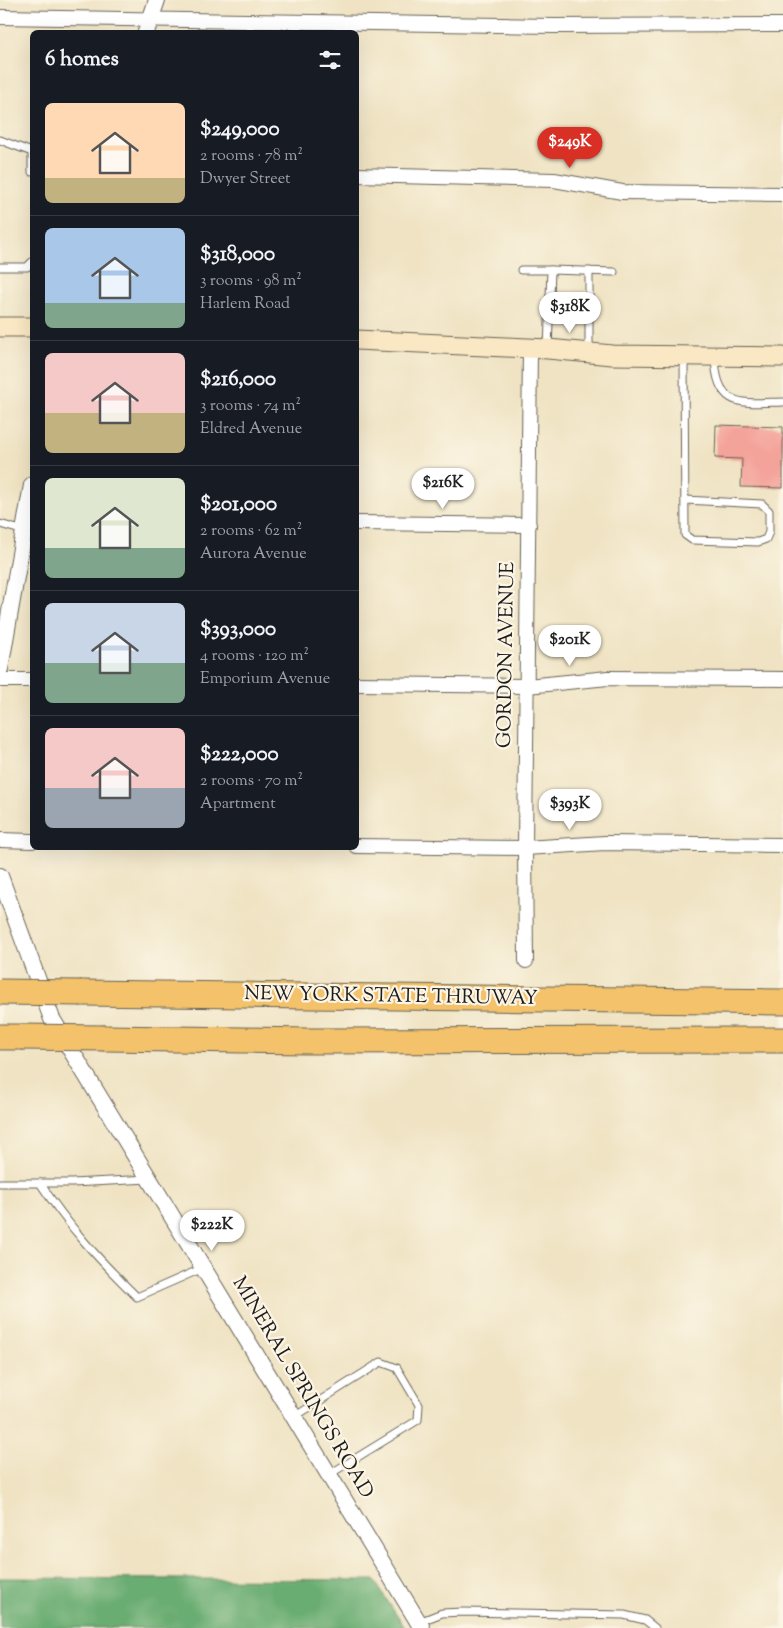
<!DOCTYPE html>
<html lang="en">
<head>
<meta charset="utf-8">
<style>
  :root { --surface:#171b24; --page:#20242c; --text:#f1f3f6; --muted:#9ea1a6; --line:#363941; --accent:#d93025 }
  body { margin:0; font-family:"Sorts Mill Goudy",serif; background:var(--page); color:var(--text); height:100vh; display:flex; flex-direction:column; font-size:19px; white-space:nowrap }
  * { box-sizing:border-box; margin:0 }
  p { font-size:16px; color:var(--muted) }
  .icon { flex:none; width:28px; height:28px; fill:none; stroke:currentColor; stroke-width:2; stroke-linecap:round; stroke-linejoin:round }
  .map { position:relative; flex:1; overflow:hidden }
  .panel { position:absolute; left:30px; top:30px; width:329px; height:820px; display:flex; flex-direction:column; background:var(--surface); border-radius:8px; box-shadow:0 5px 20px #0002 }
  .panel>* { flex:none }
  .price { position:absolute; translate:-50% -42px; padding:0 11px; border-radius:18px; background:#fff; color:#222; font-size:16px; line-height:32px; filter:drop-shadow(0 1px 2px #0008) }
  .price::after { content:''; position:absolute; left:50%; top:30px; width:15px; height:11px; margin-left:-8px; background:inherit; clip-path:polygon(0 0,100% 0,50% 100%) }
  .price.active { background:var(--accent); color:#fff }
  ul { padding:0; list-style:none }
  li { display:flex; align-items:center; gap:15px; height:125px; padding:0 15px }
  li+li { border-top:1px solid var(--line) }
  li span { display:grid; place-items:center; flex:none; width:140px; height:100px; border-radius:8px; color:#555 }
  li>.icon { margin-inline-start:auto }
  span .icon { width:60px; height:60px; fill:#fffc; stroke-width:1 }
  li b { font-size:21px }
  h2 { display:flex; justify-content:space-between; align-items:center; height:60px; padding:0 15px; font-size:21px }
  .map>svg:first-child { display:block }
</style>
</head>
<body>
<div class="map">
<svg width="783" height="1628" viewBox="0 0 783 1628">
  <rect width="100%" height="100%" fill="#fcf5e5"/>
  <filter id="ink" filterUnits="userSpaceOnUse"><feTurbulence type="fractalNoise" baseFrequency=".02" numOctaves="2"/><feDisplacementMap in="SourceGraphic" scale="10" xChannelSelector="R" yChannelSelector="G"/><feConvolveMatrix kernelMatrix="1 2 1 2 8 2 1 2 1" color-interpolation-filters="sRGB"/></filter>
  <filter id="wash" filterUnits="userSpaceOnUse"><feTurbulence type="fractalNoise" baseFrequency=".0096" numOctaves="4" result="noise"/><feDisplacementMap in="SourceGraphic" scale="20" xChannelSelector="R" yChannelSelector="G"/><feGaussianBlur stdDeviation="1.12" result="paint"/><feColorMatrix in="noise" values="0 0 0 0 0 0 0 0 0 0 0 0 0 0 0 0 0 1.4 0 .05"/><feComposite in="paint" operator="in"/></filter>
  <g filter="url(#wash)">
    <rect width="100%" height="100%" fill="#efe3c3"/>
    <path fill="#6aad72" stroke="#436447" d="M 0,1578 L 374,1580 L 405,1628 L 0,1628 Z"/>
    <g id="blocks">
      <path fill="#f4a39a" d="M 716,425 L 783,427 L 783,488 L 741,487 L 742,459 L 715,458 Z"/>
    </g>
  </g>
  <g filter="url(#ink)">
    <use href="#blocks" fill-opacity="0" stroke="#666256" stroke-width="1"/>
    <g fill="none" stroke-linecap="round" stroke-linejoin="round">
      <g stroke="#666256" stroke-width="9">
        <g id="service">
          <path d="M 0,140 L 32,152"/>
          <path d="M 32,151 L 32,172"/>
          <path d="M 0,267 L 27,267 L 32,262"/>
          <path d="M 521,270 L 551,270"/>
          <path d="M 548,349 L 551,270 L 614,272"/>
          <path d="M 589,353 L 589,271"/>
          <path d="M 684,356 L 685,535 L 692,540 L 758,542 L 766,539 L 769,532 L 769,511 L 762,504 L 685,500"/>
          <path d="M 715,356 C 716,409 741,403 783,402"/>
          <path d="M 0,524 L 24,531"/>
          <path d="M 0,1183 L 72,1183 L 149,1179"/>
          <path d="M 40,1183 C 69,1227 100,1261 137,1297 L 203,1268"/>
          <path d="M 294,1417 L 381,1362 L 397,1368 L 419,1405 L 418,1420 L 330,1474"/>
          <path d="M 419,1622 L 442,1613 L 463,1612 L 624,1615 L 645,1620 L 655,1628"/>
        </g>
      </g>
      <g stroke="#666256" stroke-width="16">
        <g id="minor">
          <path d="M 0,17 L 555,26 L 783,25"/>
          <path d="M 356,175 L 554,180 L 622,192 L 783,194"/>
          <path d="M 356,523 L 529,525"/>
          <path d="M 0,680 L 32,680"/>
          <path d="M 356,684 L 527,686 L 608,678 L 783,679"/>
          <path d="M 0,840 L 32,841"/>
          <path d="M 356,846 L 525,848 L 605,843 L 783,845"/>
          <path d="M 526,961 L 525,848 L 530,349"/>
        </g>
      </g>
      <g stroke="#666256" stroke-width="18">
        <g id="tertiary">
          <path d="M 146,32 L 157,0"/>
          <path d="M 0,669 L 32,485"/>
          <path d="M 0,876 L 52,1019 L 422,1628"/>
        </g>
      </g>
      <g stroke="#666256" stroke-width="21">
        <g id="secondary">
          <path d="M 0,327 L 32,327"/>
          <path d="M 356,340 L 548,349 L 612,355 L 783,357"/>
        </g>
      </g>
      <g stroke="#666256" stroke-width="27">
        <g id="motorway">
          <path d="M 82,993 L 783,1002"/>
          <path d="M 0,1037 L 21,1037"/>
          <path d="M 105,1038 L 307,1041 L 783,1040"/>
        </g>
      </g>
      <use href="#service" stroke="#fff" stroke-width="7"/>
      <use href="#minor" stroke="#fff" stroke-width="14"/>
      <use href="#tertiary" stroke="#fff" stroke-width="16"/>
      <use href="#secondary" stroke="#fae7c3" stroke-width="19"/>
      <use href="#motorway" stroke="#f3c26a" stroke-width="25"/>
      <g stroke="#666256" stroke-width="27" stroke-linecap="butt">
        <g id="motorway-bridge">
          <path d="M 0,992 L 82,993"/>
          <path d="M 21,1037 L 105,1038"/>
        </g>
      </g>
      <use href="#motorway-bridge" stroke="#f3c26a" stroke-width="25"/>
    </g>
  </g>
  <g text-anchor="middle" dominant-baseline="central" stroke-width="4.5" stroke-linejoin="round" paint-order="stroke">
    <g font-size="20" fill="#1c1c1c" stroke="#fcf5e5">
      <text transform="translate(507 655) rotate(-89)">GORDON AVENUE</text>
      <text transform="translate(391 997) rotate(1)">NEW YORK STATE THRUWAY</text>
      <text transform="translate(302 1388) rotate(59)">MINERAL SPRINGS ROAD</text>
    </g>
  </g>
</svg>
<b class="price active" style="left:570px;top:169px">$249K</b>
<b class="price" style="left:570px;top:334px">$318K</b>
<b class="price" style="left:443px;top:510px">$216K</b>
<b class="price" style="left:570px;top:667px">$201K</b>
<b class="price" style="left:570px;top:831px">$393K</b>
<b class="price" style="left:212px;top:1252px">$222K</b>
<section class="panel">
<h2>6 homes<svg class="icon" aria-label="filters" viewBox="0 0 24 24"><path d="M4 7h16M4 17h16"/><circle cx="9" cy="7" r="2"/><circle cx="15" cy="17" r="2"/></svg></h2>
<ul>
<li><span style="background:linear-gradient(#ffd9b3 75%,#c2b280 0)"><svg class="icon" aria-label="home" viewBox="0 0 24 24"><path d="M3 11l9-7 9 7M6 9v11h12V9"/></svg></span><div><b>$249,000</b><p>2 rooms · 78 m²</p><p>Dwyer Street</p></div></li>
<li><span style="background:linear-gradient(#a9c7e8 75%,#7fa58c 0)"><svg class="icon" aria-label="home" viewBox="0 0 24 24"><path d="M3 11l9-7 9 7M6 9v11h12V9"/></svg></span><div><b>$318,000</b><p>3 rooms · 98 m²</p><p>Harlem Road</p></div></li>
<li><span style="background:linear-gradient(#f6c9c9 60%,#c2b280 0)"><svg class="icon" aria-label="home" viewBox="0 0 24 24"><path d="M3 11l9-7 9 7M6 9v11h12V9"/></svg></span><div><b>$216,000</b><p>3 rooms · 74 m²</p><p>Eldred Avenue</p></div></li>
<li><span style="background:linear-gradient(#dfe7d0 70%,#7fa58c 0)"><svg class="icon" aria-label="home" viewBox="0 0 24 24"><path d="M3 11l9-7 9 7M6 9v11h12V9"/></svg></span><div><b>$201,000</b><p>2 rooms · 62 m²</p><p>Aurora Avenue</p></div></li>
<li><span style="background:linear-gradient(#c9d6e8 60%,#7fa58c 0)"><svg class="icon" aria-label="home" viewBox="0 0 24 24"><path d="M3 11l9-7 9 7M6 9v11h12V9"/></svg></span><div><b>$393,000</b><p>4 rooms · 120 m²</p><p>Emporium Avenue</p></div></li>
<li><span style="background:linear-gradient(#f6c9c9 60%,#9aa5b1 0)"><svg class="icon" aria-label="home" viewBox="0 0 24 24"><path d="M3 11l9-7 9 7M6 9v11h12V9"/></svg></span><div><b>$222,000</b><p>2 rooms · 70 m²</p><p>Apartment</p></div></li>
</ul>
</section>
</div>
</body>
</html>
